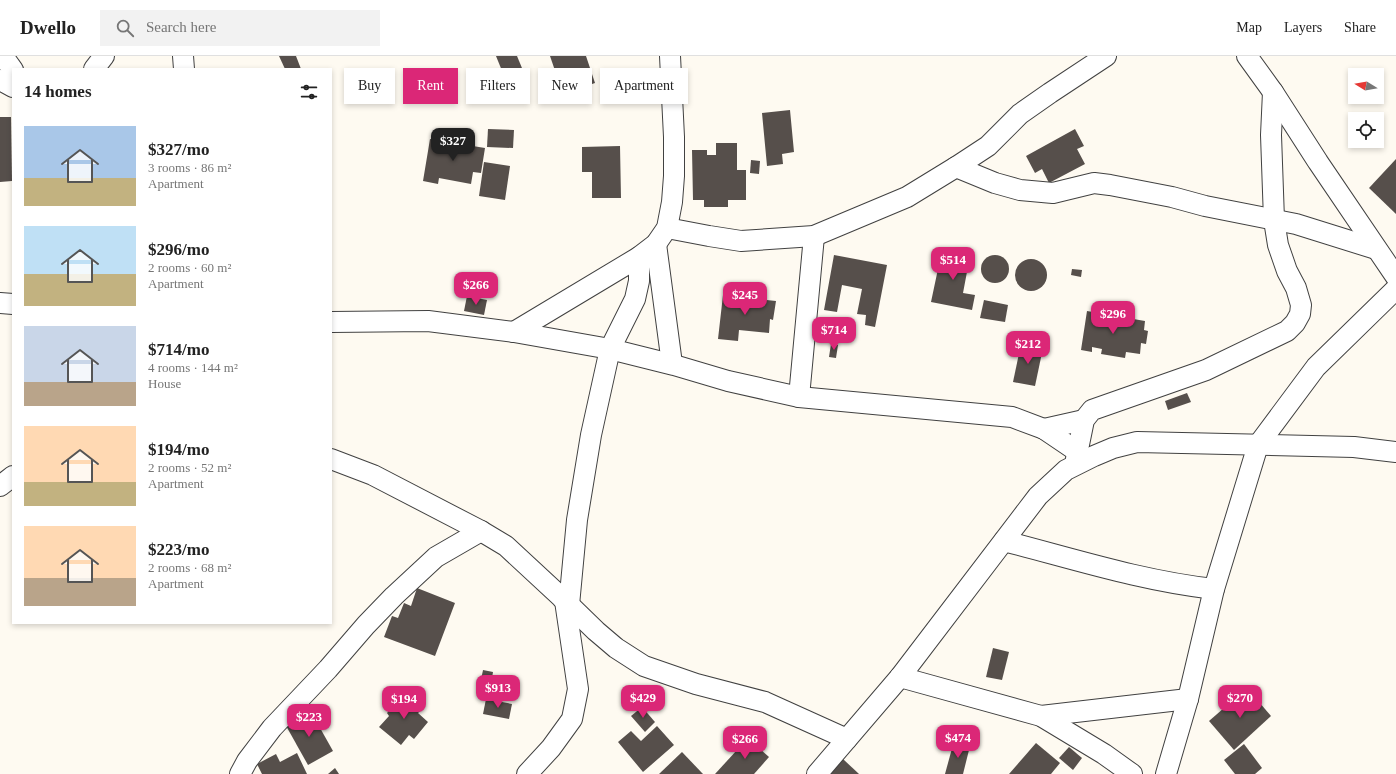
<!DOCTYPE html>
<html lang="en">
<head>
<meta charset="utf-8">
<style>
  :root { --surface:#fff; --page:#f2f2f2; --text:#222; --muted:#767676; --line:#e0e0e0; --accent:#db2777 }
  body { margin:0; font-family:Georgia,serif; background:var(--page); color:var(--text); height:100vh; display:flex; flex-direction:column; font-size:15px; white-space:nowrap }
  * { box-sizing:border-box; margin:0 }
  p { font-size:13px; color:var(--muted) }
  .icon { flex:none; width:22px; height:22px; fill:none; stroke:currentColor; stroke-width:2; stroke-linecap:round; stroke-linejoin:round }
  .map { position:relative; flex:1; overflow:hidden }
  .sheet { position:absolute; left:12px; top:12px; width:320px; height:556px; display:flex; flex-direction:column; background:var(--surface); border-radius:0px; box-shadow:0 2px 6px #0003 }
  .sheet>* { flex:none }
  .top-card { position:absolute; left:344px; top:12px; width:380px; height:36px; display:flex; gap:8px }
  .needle { width:26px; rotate:281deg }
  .controls { position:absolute; left:1348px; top:12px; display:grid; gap:8px }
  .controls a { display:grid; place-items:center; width:36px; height:36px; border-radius:0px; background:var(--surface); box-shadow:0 2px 6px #0003; font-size:20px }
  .price { position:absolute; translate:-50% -34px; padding:0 9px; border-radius:8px; background:var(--accent); color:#fff; font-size:13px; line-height:26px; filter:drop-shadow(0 1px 2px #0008) }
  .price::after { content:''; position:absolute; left:50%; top:24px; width:12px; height:9px; margin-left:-6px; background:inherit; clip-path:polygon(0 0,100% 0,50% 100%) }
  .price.active { background:#222; color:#fff }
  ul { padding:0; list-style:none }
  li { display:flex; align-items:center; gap:12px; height:100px; padding:0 12px }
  li span { display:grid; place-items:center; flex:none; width:112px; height:80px; border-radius:0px; color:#555 }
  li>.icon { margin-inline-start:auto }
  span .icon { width:48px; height:48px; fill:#fffc; stroke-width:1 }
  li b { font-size:17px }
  h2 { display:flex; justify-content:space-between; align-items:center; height:48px; padding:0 12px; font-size:17px }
  .chip { padding:0 14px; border-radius:0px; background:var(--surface); box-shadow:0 2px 6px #0003; font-size:14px; line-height:36px }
  .chip.active { background:var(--accent); color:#fff }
  header { display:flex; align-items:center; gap:24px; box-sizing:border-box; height:56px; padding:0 20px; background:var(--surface); border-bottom:1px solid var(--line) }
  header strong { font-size:19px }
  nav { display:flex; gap:22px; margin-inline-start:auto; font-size:14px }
  .search { width:280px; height:36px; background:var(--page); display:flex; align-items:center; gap:10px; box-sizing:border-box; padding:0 14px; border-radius:0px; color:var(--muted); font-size:15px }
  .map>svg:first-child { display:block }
</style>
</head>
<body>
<header>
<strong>Dwello</strong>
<div class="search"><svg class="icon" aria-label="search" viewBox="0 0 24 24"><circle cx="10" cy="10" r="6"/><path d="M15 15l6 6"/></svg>Search here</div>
<nav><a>Map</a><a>Layers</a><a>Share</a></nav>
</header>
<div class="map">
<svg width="1396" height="718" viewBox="0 0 1396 718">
  <rect width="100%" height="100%" fill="#fefaf1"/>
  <g fill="#564f4b">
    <path d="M 279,0 L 296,0 L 301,13 L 285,13 Z"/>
    <path d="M 496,0 L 517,0 L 529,29 L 511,37 Z"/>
    <path d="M 550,0 L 586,0 L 595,27 L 563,38 Z"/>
    <path d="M 1376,14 L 1384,24 L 1377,29 L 1377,19 L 1369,19 Z"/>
    <path d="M 790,54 L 794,96 L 782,98 L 783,108 L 767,110 L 762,57 Z"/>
    <path d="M 0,61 L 11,61 L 12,125 L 0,126 Z"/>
    <path d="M 488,73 L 514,74 L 513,92 L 487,91 Z"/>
    <path d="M 1075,73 L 1084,90 L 1077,93 L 1085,108 L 1049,127 L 1042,113 L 1035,117 L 1026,100 Z"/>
    <path d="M 430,83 L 485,92 L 481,117 L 473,116 L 471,128 L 439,122 L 438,128 L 423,125 Z"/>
    <path d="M 716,87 L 737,87 L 737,114 L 746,114 L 746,144 L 728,144 L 728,151 L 704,151 L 704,144 L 693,144 L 692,94 L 707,94 L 707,99 L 716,99 Z"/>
    <path d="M 620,90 L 621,142 L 592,142 L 592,116 L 582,116 L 582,91 Z"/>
    <path d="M 1396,103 L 1396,158 L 1369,132 Z"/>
    <path d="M 751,104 L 760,105 L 759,118 L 750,117 Z"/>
    <path d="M 484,106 L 510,110 L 505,144 L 479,140 Z"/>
    <path d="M 942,194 L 970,200 L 963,237 L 975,239 L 972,254 L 931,246 Z"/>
    <circle cx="995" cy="213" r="14"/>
    <path d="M 834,199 L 887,209 L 875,271 L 865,269 L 866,259 L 857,258 L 862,233 L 842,229 L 837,256 L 824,254 Z"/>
    <circle cx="1031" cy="219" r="16"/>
    <path d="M 1072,213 L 1082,214 L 1081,221 L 1071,219 Z"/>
    <path d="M 723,239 L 776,245 L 773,264 L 770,263 L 769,277 L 739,274 L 738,285 L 718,283 Z"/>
    <path d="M 467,240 L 487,244 L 484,259 L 464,255 Z"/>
    <path d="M 984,244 L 1008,249 L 1005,266 L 980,262 Z"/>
    <path d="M 1087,255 L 1145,265 L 1144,274 L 1148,275 L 1146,288 L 1141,287 L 1140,298 L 1126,296 L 1125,302 L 1101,298 L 1102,293 L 1092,291 L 1092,296 L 1081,294 Z"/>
    <path d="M 831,288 L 838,289 L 836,302 L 829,301 Z"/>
    <path d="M 1021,288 L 1043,292 L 1035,330 L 1013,326 Z"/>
    <path d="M 1187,337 L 1191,346 L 1168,354 L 1165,345 Z"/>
    <path d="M 417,532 L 455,547 L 435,600 L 384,581 L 392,560 L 398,562 L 404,547 L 411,550 Z"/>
    <path d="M 993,592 L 1009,596 L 1002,624 L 986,621 Z"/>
    <path d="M 483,614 L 493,616 L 489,641 L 478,639 Z"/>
    <path d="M 1247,632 L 1271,660 L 1234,694 L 1209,665 Z"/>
    <path d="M 403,639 L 411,645 L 414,641 L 425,650 L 418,657 L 428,666 L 414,683 L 409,679 L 401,689 L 379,671 L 389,660 L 387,657 Z"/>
    <path d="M 486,643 L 512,648 L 509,663 L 483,658 Z"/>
    <path d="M 642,651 L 655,666 L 645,676 L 631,660 Z"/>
    <path d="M 310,654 L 333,695 L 308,709 L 285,668 Z"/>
    <path d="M 657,670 L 674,689 L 643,716 L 618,686 L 631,675 L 641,685 Z"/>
    <path d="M 748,682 L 769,701 L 754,718 L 715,718 Z"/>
    <path d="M 954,685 L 970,690 L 963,718 L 945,718 Z"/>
    <path d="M 1036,687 L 1060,707 L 1051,718 L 1009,718 Z"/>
    <path d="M 1244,688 L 1262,712 L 1255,718 L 1235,718 L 1224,704 Z"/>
    <path d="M 1069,691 L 1082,702 L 1073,714 L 1059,702 Z"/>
    <path d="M 682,696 L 703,718 L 659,718 Z"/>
    <path d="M 297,697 L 307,718 L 262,718 L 257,708 L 276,698 L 280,706 Z"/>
    <path d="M 843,703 L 859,718 L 828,718 Z"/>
    <path d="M 335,712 L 339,718 L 328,718 Z"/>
  </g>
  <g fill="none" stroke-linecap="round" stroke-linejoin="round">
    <g stroke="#414141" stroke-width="22">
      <g id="minor">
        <path d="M 3,0 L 13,14"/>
        <path d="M 183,0 L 184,13"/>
        <path d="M 1247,0 L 1273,36 L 1318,106 L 1396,221"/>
        <path d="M 94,13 L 104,0"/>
        <path d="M 0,24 L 13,31"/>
        <path d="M 956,111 L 995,127 L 1020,134 L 1053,137 L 1094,127 L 1110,129 L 1172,141 L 1205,150 L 1296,168 L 1376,193"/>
        <path d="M 667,172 L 709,180 L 741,185 L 814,180 L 907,141 L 956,111 L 988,90 L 1020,58 L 1050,37 L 1106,0"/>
        <path d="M 656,188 L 672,308"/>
        <path d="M 0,247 L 13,248"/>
        <path d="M 331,266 L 428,265 L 514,276 L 610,293 L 674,309 L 728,325 L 799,341 L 1012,361 L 1044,373 L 1078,396"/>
        <path d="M 514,276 L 639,201 L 656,188 L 667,172 L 672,146 L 674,120 L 674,81 L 670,0"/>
        <path d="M 799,341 L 814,180"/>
        <path d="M 1044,373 L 1084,364"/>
        <path d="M 331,403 L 373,419 L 481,475 L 506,490 L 561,541 L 596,575 L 616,592 L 644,610 L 696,628 L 765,646 L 847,683"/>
        <path d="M 1075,408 L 1084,364 L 1092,354 L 1206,314 L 1287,275 L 1295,267 L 1300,258 L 1301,249 L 1296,232 L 1287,215 L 1278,189 L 1274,164 L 1271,79 L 1273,36"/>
        <path d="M 0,430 L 13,420"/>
        <path d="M 1004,485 C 1074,503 1142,525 1214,533"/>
        <path d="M 569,549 L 577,464 L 591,379 L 610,293 L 635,243 L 639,225 L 639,201"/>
        <path d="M 900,621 L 1041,660 L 1104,698 L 1132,718"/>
        <path d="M 1041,660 L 1188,643"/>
        <path d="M 240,718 L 247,705 L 272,672 L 328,613 L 366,569 L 394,540 L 436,501 L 481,475"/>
        <path d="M 527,718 L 551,692 L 572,663 L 578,633 L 565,545"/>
        <path d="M 817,718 L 900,621 L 1038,440 L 1066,414 L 1094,400 L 1113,392 L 1137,386 L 1354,391 L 1396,396"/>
        <path d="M 1166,718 L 1188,643 L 1214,533 L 1258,389 L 1316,311 L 1396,233"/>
      </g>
    </g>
    <use href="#minor" stroke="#fff" stroke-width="20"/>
  </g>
</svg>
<div class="controls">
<a><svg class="needle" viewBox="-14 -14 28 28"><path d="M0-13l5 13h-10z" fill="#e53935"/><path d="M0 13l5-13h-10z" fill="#767676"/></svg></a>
<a><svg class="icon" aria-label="locate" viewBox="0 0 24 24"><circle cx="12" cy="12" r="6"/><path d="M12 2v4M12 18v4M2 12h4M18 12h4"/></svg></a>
</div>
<b class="price active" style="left:453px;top:106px">$327</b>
<b class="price" style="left:953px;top:225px">$514</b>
<b class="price" style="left:476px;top:250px">$266</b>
<b class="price" style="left:745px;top:260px">$245</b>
<b class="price" style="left:1113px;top:279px">$296</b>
<b class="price" style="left:834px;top:295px">$714</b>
<b class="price" style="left:1028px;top:309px">$212</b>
<b class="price" style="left:498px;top:653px">$913</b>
<b class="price" style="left:643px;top:663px">$429</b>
<b class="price" style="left:1240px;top:663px">$270</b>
<b class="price" style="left:404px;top:664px">$194</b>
<b class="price" style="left:309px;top:682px">$223</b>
<b class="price" style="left:958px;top:703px">$474</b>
<b class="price" style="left:745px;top:704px">$266</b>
<div class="top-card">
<a class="chip">Buy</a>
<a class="chip active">Rent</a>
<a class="chip">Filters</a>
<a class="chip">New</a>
<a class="chip">Apartment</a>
</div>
<section class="sheet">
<h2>14 homes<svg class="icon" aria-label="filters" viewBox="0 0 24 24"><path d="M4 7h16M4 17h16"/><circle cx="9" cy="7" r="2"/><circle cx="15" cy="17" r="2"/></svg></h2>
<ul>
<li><span style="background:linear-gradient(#a9c7e8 65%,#c2b280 0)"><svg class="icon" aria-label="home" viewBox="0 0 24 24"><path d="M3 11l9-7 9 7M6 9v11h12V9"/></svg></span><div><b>$327/mo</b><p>3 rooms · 86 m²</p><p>Apartment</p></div></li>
<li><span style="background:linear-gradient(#bfe0f5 60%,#c2b280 0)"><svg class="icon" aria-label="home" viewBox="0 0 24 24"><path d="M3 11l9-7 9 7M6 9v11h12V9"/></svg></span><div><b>$296/mo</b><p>2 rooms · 60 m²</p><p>Apartment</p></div></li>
<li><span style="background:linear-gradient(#c9d6e8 70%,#b9a48a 0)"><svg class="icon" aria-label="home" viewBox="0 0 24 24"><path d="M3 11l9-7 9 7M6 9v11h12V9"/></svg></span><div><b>$714/mo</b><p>4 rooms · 144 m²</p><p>House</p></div></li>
<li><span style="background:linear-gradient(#ffd9b3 70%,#c2b280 0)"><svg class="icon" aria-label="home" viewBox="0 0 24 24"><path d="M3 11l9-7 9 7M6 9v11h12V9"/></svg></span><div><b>$194/mo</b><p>2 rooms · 52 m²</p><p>Apartment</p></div></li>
<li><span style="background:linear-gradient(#ffd9b3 65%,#b9a48a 0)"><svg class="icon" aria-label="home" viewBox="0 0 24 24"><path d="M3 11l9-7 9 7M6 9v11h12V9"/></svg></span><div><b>$223/mo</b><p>2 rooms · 68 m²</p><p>Apartment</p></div></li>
</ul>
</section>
</div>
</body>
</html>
